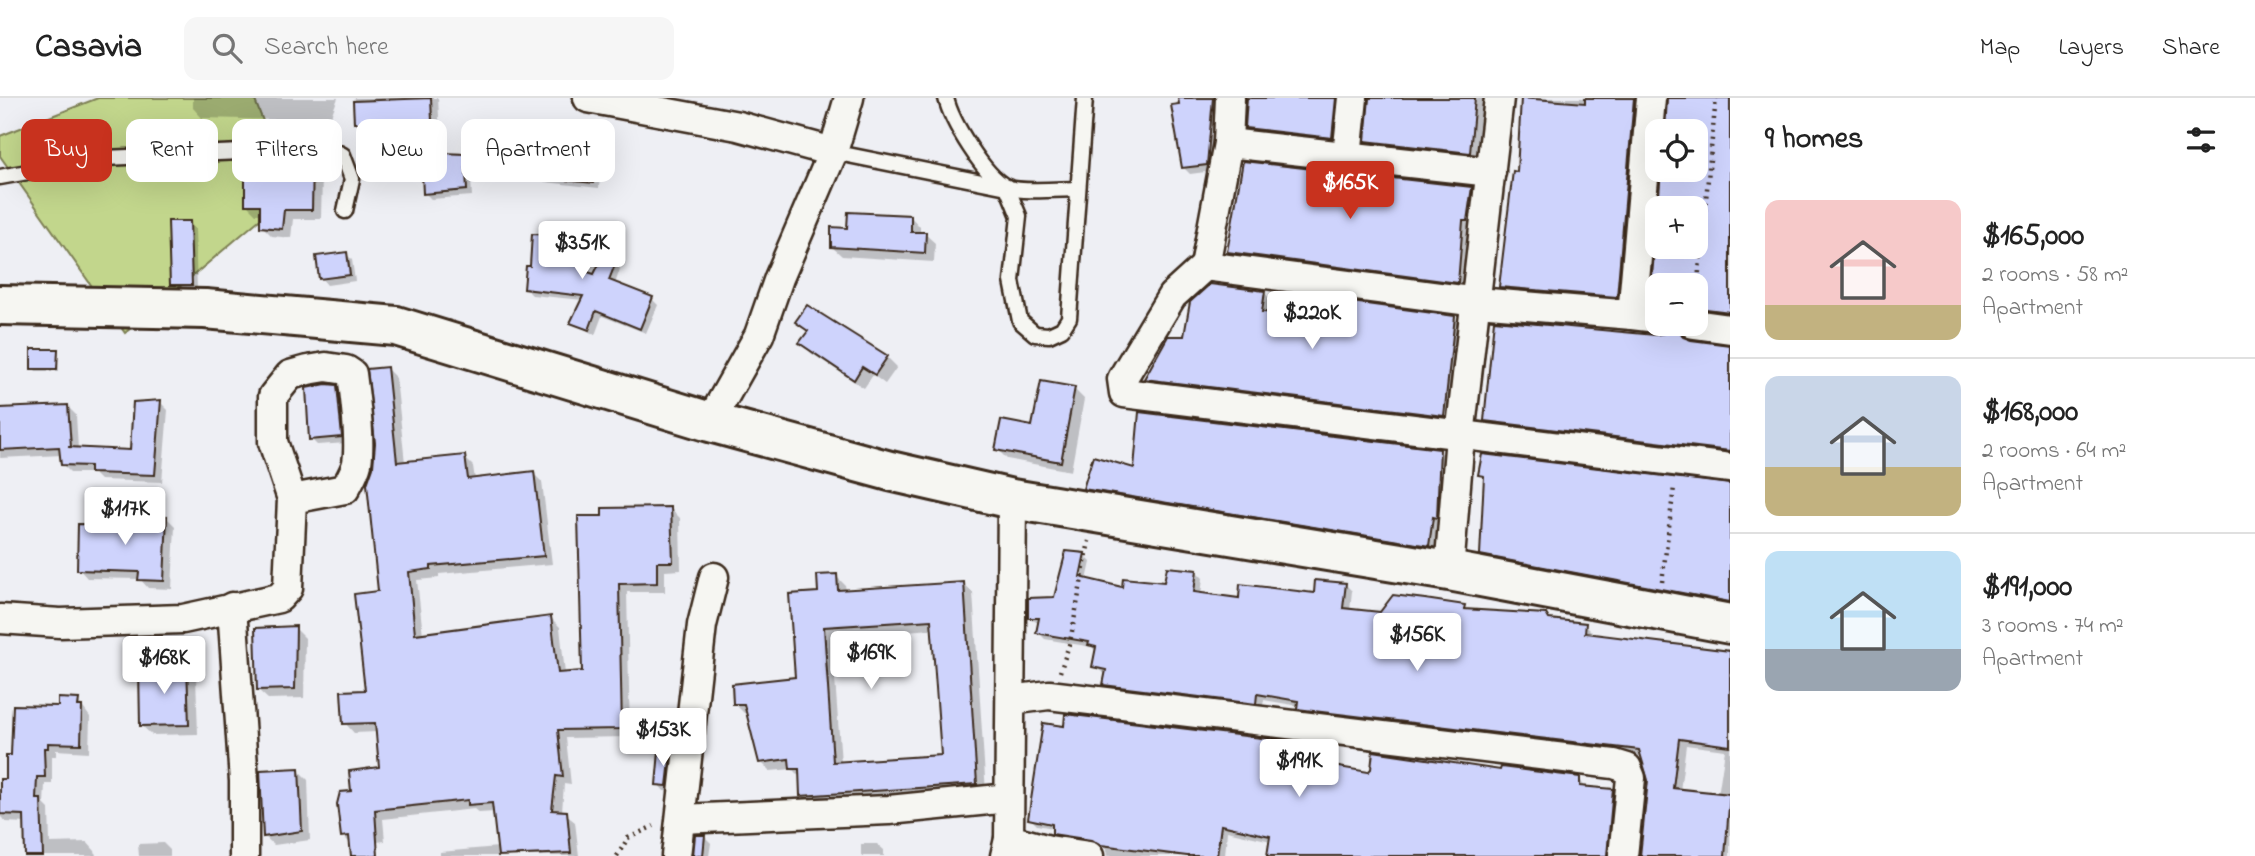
<!DOCTYPE html>
<html lang="en">
<head>
<meta charset="utf-8">
<style>
  :root { --surface:#fff; --page:#f6f6f6; --text:#222; --muted:#767676; --line:#e0e0e0; --accent:#c8321e }
  body { margin:0; font-family:"Indie Flower",sans-serif; background:var(--page); color:var(--text); height:100vh; display:flex; flex-direction:column; font-size:26px; white-space:nowrap }
  * { box-sizing:border-box; margin:0 }
  p { font-size:23px; color:var(--muted) }
  .icon { flex:none; width:38px; height:38px; fill:none; stroke:currentColor; stroke-width:2; stroke-linecap:round; stroke-linejoin:round }
  .map { position:relative; flex:1; overflow:hidden }
  .drawer { display:flex; flex-direction:column; background:var(--surface); width:525px }
  .drawer>* { flex:none }
  .hud { position:absolute; left:21px; top:21px; width:665px; height:63px; display:flex; gap:14px }
  .controls { position:absolute; left:1645px; top:21px; display:grid; gap:14px }
  .controls a { display:grid; place-items:center; width:63px; height:63px; border-radius:14px; background:var(--surface); box-shadow:0 7px 28px #0002; font-size:35px }
  .price { position:absolute; translate:-50% -60px; padding:0 16px; border-radius:7px; background:#fff; color:#222; font-size:23px; line-height:46px; filter:drop-shadow(0 2px 4px #0008) }
  .price::after { content:''; position:absolute; left:50%; top:42px; width:21px; height:16px; margin-left:-10px; background:inherit; clip-path:polygon(0 0,100% 0,50% 100%) }
  .price.current { background:var(--accent); color:#fff }
  ul { padding:0; list-style:none }
  li { display:flex; align-items:center; gap:21px; height:175px; padding:0 35px }
  li+li { border-top:2px solid var(--line) }
  li span { display:grid; place-items:center; flex:none; width:196px; height:140px; border-radius:14px; color:#555 }
  li>.icon { margin-inline-start:auto }
  span .icon { width:84px; height:84px; fill:#fffc; stroke-width:1 }
  li b { font-size:30px }
  h2 { display:flex; justify-content:space-between; align-items:center; height:84px; padding:0 35px; font-size:30px }
  .chip { padding:0 24px; border-radius:14px; background:var(--surface); box-shadow:0 7px 28px #0002; font-size:24px; line-height:63px }
  .chip.current { background:var(--accent); color:#fff }
  header { display:flex; align-items:center; gap:42px; box-sizing:border-box; height:98px; padding:0 35px; background:var(--surface); border-bottom:2px solid var(--line) }
  header strong { font-size:33px }
  nav { display:flex; gap:38px; margin-inline-start:auto; font-size:24px }
  .search { width:490px; height:63px; background:var(--page); display:flex; align-items:center; gap:18px; box-sizing:border-box; padding:0 24px; border-radius:14px; color:var(--muted); font-size:26px }
  main { display:flex; flex:1; min-height:0 }
  .map>svg:first-child { display:block }
</style>
</head>
<body>
<header>
<strong>Casavia</strong>
<div class="search"><svg class="icon" aria-label="search" viewBox="0 0 24 24"><circle cx="10" cy="10" r="6"/><path d="M15 15l6 6"/></svg>Search here</div>
<nav><a>Map</a><a>Layers</a><a>Share</a></nav>
</header>
<main>
<div class="map">
<svg width="1730" height="758" viewBox="0 0 1730 758">
  <rect width="100%" height="100%" fill="#eeeff4"/>
  <filter id="ink" filterUnits="userSpaceOnUse"><feTurbulence type="fractalNoise" baseFrequency=".0143" numOctaves="2"/><feDisplacementMap in="SourceGraphic" scale="14" xChannelSelector="R" yChannelSelector="G"/><feConvolveMatrix kernelMatrix="1 2 1 2 8 2 1 2 1" color-interpolation-filters="sRGB"/></filter>
  <g filter="url(#ink)">
    <path fill="#c2d68c" stroke="#7e8055" stroke-width="2" d="M 98,0 L 254,0 L 291,95 L 125,235 L 0,58 L 0,38 Z"/>
    <g fill="#0003" fill-rule="evenodd">
      <path d="M 193,0 L 338,0 L 329,23 L 202,20 L 193,10 Z"/>
      <path d="M 355,0 L 438,0 L 441,57 L 464,57 L 470,64 L 472,98 L 431,101 L 425,95 L 423,54 L 415,55 L 406,46 L 405,32 L 364,33 L 356,25 Z"/>
      <path d="M 1180,0 L 1223,0 L 1213,73 L 1190,76 L 1184,70 Z"/>
      <path d="M 1247,0 L 1345,0 L 1338,45 L 1253,36 L 1247,29 Z"/>
      <path d="M 1370,0 L 1483,0 L 1476,60 L 1373,49 L 1367,43 Z"/>
      <path d="M 1523,0 L 1644,0 L 1623,205 L 1507,195 L 1501,189 L 1519,76 Z"/>
      <path d="M 1669,0 L 1730,0 L 1730,220 L 1696,217 L 1696,187 L 1657,187 L 1657,207 L 1652,202 L 1657,139 L 1657,149 L 1696,149 L 1696,110 L 1660,110 L 1663,72 L 1696,72 L 1696,33 L 1667,33 Z"/>
      <path d="M 596,51 L 602,57 L 599,90 L 545,84 L 538,78 Z"/>
      <path d="M 312,67 L 322,76 L 321,121 L 293,121 L 291,140 L 272,138 L 262,128 L 262,116 L 256,116 L 246,106 Z"/>
      <path d="M 1471,90 L 1477,97 L 1473,128 L 1469,128 L 1464,190 L 1235,160 L 1229,154 Z"/>
      <path d="M 911,119 L 920,129 L 920,136 L 925,136 L 935,145 L 934,164 L 842,158 L 832,149 L 849,132 Z"/>
      <path d="M 189,124 L 195,131 L 197,192 L 178,192 L 171,186 Z"/>
      <path d="M 586,140 L 592,146 L 588,176 L 595,179 L 615,166 L 620,171 L 615,186 L 652,201 L 658,207 L 646,235 L 602,218 L 595,237 L 572,224 L 583,202 L 532,197 L 526,191 Z"/>
      <path d="M 346,156 L 352,162 L 355,183 L 327,187 L 321,180 Z"/>
      <path d="M 1264,194 L 1270,201 L 1268,216 L 1454,220 L 1460,226 L 1450,323 L 1152,286 L 1146,280 L 1186,240 Z"/>
      <path d="M 808,209 L 887,259 L 897,269 L 885,286 L 873,277 L 864,290 L 811,255 L 802,245 L 809,235 L 797,224 Z"/>
      <path d="M 1673,226 L 1687,226 L 1683,230 L 1685,241 L 1730,248 L 1730,358 L 1493,329 L 1486,322 L 1655,238 L 1665,237 Z"/>
      <path d="M 57,253 L 59,273 L 36,273 L 33,270 Z"/>
      <path d="M 387,271 L 396,280 L 405,365 L 464,359 L 473,368 L 475,382 L 533,375 L 542,384 L 552,466 L 439,476 L 439,480 L 417,482 L 423,537 L 551,520 L 560,529 L 565,576 L 583,575 L 604,419 L 671,411 L 680,420 L 681,472 L 665,473 L 665,494 L 627,494 L 630,639 L 566,640 L 571,687 L 564,686 L 562,714 L 575,724 L 579,758 L 440,758 L 440,754 L 498,749 L 495,714 L 479,715 L 474,711 L 383,721 L 385,743 L 352,747 L 343,738 L 353,694 L 381,671 L 377,634 L 354,635 L 345,625 L 367,594 L 380,495 L 375,370 Z"/>
      <path d="M 336,289 L 342,296 L 347,345 L 317,347 L 311,341 Z"/>
      <path d="M 1074,291 L 1084,301 L 1071,373 L 1007,361 L 997,351 L 1034,330 Z"/>
      <path d="M 160,304 L 168,312 L 162,384 L 100,382 L 93,375 L 71,375 L 63,367 L 62,357 L 0,360 L 0,312 L 68,309 L 76,317 L 78,351 L 131,354 Z"/>
      <path d="M 1439,353 L 1446,359 L 1442,425 L 1439,425 L 1435,453 L 1091,396 L 1085,390 L 1135,372 Z"/>
      <path d="M 1480,377 L 1730,388 L 1730,509 L 1488,463 L 1482,456 L 1486,382 Z"/>
      <path d="M 166,419 L 175,428 L 172,491 L 148,490 L 140,481 L 87,480 L 79,471 L 136,429 Z"/>
      <path d="M 1084,457 L 1091,464 L 1087,482 L 1123,491 L 1165,486 L 1196,473 L 1203,480 L 1201,497 L 1240,502 L 1315,497 L 1345,486 L 1352,493 L 1350,512 L 1380,515 L 1464,509 L 1469,513 L 1585,527 L 1592,534 L 1592,538 L 1730,557 L 1730,758 L 1641,758 L 1648,674 L 1640,658 L 1305,617 L 1299,608 L 1264,602 L 1262,611 L 1112,593 L 1105,586 L 1107,577 L 1094,569 L 1097,554 L 1092,549 L 1045,541 L 1038,534 L 1040,526 L 1029,520 L 1055,501 ZM 1686,647 L 1725,652 L 1718,697 L 1680,693 Z"/>
      <path d="M 836,478 L 845,487 L 846,493 L 963,486 L 973,495 L 986,695 L 811,707 L 802,698 L 801,680 L 792,671 L 770,673 L 761,664 L 748,615 L 744,615 L 735,606 L 797,580 L 820,496 ZM 934,531 L 942,658 L 841,665 L 832,538 Z"/>
      <path d="M 295,530 L 305,540 L 304,600 L 268,601 L 258,592 Z"/>
      <path d="M 187,569 L 196,579 L 198,636 L 152,637 L 142,628 Z"/>
      <path d="M 78,603 L 90,619 L 89,654 L 56,652 L 56,658 L 52,658 L 52,686 L 45,686 L 44,706 L 49,711 L 50,745 L 87,744 L 95,753 L 96,758 L 27,758 L 26,725 L 6,724 L 0,718 L 0,682 L 8,682 L 13,658 L 59,610 Z"/>
      <path d="M 1277,643 L 1284,650 L 1282,661 L 1369,676 L 1502,674 L 1579,680 L 1586,691 L 1612,693 L 1619,700 L 1613,758 L 1268,758 L 1271,743 L 1227,733 L 1225,758 L 1107,758 L 1106,750 L 1059,741 L 1053,735 L 1053,730 L 1037,727 L 1030,720 Z"/>
      <path d="M 670,656 L 676,662 L 673,693 L 664,693 L 658,686 Z"/>
      <path d="M 298,672 L 308,682 L 310,742 L 274,747 L 264,738 Z"/>
      <path d="M 704,738 L 711,745 L 709,758 L 694,758 Z"/>
      <path d="M 163,745 L 170,752 L 170,758 L 139,758 L 138,746 Z"/>
      <path d="M 861,746 L 877,746 L 884,752 L 884,758 L 861,758 Z"/>
    </g>
    <g fill="#ced3fc" stroke="#3b2a1e" stroke-width="2" fill-rule="evenodd">
      <path d="M 431,0 L 433,46 L 404,47 L 403,24 L 354,25 L 353,3 Z"/>
      <path d="M 1178,0 L 1213,0 L 1207,67 L 1182,70 L 1171,7 L 1179,6 Z"/>
      <path d="M 1247,0 L 1336,0 L 1332,40 L 1245,30 Z"/>
      <path d="M 1369,0 L 1475,0 L 1470,55 L 1365,43 Z"/>
      <path d="M 1521,0 L 1585,5 L 1585,0 L 1634,0 L 1617,199 L 1499,189 L 1513,73 L 1517,74 Z"/>
      <path d="M 1667,0 L 1730,0 L 1730,214 L 1698,210 L 1699,187 L 1657,187 L 1657,203 L 1650,202 L 1657,119 L 1657,149 L 1696,149 L 1696,110 L 1658,110 L 1661,72 L 1696,72 L 1696,33 L 1665,33 Z"/>
      <path d="M 541,43 L 597,49 L 593,85 L 536,79 Z"/>
      <path d="M 421,54 L 465,56 L 467,92 L 423,96 Z"/>
      <path d="M 270,62 L 313,65 L 312,112 L 284,112 L 282,131 L 260,129 L 260,107 L 245,107 L 245,63 Z"/>
      <path d="M 1243,63 L 1472,89 L 1467,123 L 1463,123 L 1458,185 L 1227,154 Z"/>
      <path d="M 848,114 L 911,117 L 911,134 L 926,134 L 925,155 L 831,149 L 831,129 L 847,130 Z"/>
      <path d="M 168,123 L 190,123 L 192,187 L 170,187 Z"/>
      <path d="M 532,136 L 587,138 L 582,172 L 594,176 L 603,158 L 616,164 L 609,182 L 653,199 L 640,231 L 596,213 L 589,232 L 570,225 L 583,198 L 524,191 L 526,168 L 530,168 Z"/>
      <path d="M 347,154 L 350,177 L 319,181 L 316,158 Z"/>
      <path d="M 1210,186 L 1265,193 L 1262,214 L 1305,216 L 1307,198 L 1455,218 L 1444,318 L 1144,281 L 1168,238 L 1184,238 L 1190,204 Z"/>
      <path d="M 807,207 L 888,258 L 875,277 L 862,269 L 854,282 L 799,245 L 808,233 L 795,224 Z"/>
      <path d="M 1494,222 L 1655,237 L 1664,235 L 1671,227 L 1678,228 L 1683,239 L 1691,242 L 1730,247 L 1730,353 L 1484,323 Z"/>
      <path d="M 31,251 L 58,251 L 57,271 L 31,271 Z"/>
      <path d="M 387,269 L 397,364 L 465,357 L 468,381 L 534,373 L 544,458 L 431,468 L 431,471 L 409,474 L 415,536 L 551,518 L 558,575 L 582,573 L 578,418 L 602,418 L 602,410 L 671,409 L 673,464 L 657,464 L 657,485 L 619,486 L 622,631 L 558,632 L 563,679 L 556,678 L 552,712 L 567,713 L 571,755 L 498,758 L 492,705 L 468,707 L 468,702 L 375,712 L 378,758 L 351,758 L 349,738 L 341,739 L 337,706 L 340,694 L 351,693 L 349,673 L 379,669 L 375,625 L 343,626 L 341,593 L 365,592 L 354,496 L 378,493 L 367,386 L 373,369 L 375,345 L 367,271 Z"/>
      <path d="M 1041,283 L 1075,289 L 1061,364 L 995,352 L 1001,322 L 1032,328 Z"/>
      <path d="M 326,286 L 337,287 L 342,339 L 309,342 L 306,290 Z"/>
      <path d="M 161,302 L 155,377 L 90,375 L 90,368 L 61,367 L 59,349 L 0,352 L 0,310 L 68,307 L 71,349 L 68,349 L 130,352 L 133,304 Z"/>
      <path d="M 1139,314 L 1440,351 L 1437,420 L 1433,419 L 1429,448 L 1083,391 L 1093,358 L 1134,370 Z"/>
      <path d="M 1482,356 L 1730,386 L 1730,504 L 1480,457 L 1484,378 L 1478,377 Z"/>
      <path d="M 135,416 L 167,418 L 164,483 L 138,482 L 139,474 L 77,472 L 78,426 L 134,427 Z"/>
      <path d="M 1066,453 L 1085,455 L 1080,479 L 1122,489 L 1123,480 L 1164,484 L 1167,469 L 1197,472 L 1194,494 L 1239,500 L 1240,486 L 1314,495 L 1315,482 L 1346,485 L 1343,510 L 1380,514 L 1393,497 L 1425,501 L 1465,507 L 1464,511 L 1546,516 L 1549,521 L 1586,525 L 1585,535 L 1730,553 L 1730,648 L 1679,641 L 1673,690 L 1730,696 L 1725,758 L 1640,758 L 1648,682 L 1639,652 L 1297,611 L 1298,603 L 1257,596 L 1256,606 L 1103,587 L 1106,572 L 1092,569 L 1096,549 L 1088,547 L 1089,544 L 1036,535 L 1039,520 L 1028,520 L 1028,500 L 1054,499 Z"/>
      <path d="M 837,476 L 838,492 L 964,484 L 977,686 L 800,698 L 799,671 L 790,671 L 789,661 L 759,665 L 744,606 L 733,606 L 732,586 L 795,579 L 789,496 L 818,494 L 817,477 ZM 931,522 L 941,657 L 833,664 L 824,529 Z"/>
      <path d="M 296,528 L 295,591 L 257,592 L 255,530 Z"/>
      <path d="M 187,567 L 189,627 L 140,628 L 139,569 Z"/>
      <path d="M 58,600 L 79,601 L 78,608 L 82,608 L 81,646 L 48,645 L 48,650 L 44,650 L 45,679 L 37,679 L 36,701 L 41,701 L 43,758 L 25,758 L 24,717 L 0,716 L 0,681 L 6,681 L 6,657 L 11,657 L 13,607 L 58,608 Z"/>
      <path d="M 1065,616 L 1278,642 L 1275,658 L 1368,674 L 1371,671 L 1373,653 L 1500,672 L 1501,669 L 1580,679 L 1580,688 L 1613,691 L 1607,758 L 1267,758 L 1270,738 L 1221,727 L 1217,758 L 1187,758 L 1101,747 L 1091,742 L 1052,736 L 1052,726 L 1028,721 L 1043,625 L 1064,628 Z"/>
      <path d="M 659,653 L 671,654 L 667,688 L 656,687 Z"/>
      <path d="M 299,670 L 302,733 L 263,739 L 260,672 Z"/>
      <path d="M 695,737 L 705,737 L 703,758 L 693,758 Z"/>
    </g>
    <g fill="none" stroke-linecap="round" stroke-linejoin="round">
      <g stroke="#3b2a1e" stroke-width="19">
        <g id="lane">
          <path d="M 946,0 C 951,23 985,79 1007,89 C 1020,95 1062,91 1078,91"/>
          <path d="M 833,54 L 1007,89 L 1019,118 L 1012,183 L 1020,223 L 1035,236 L 1049,237 L 1062,231 L 1069,220 L 1085,0"/>
          <path d="M 0,79 L 105,60 L 329,50 L 343,57 L 352,81 L 345,113"/>
        </g>
      </g>
      <g stroke="#3b2a1e" stroke-width="33">
        <g id="street">
          <path d="M 588,0 L 738,28 L 833,54"/>
          <path d="M 1230,0 L 1228,45 L 1205,168 L 1172,198 L 1122,281 L 1124,295 L 1730,370"/>
          <path d="M 1228,45 L 1491,74"/>
          <path d="M 1347,58 L 1353,0"/>
          <path d="M 1205,168 L 1477,204 L 1632,217 L 1651,0"/>
          <path d="M 1632,217 L 1657,220"/>
          <path d="M 1694,226 L 1730,231"/>
          <path d="M 710,324 L 759,237 L 779,180 L 833,54 L 849,0"/>
          <path d="M 1449,473 L 1460,338 L 1499,0"/>
          <path d="M 232,509 L 244,683 L 244,758"/>
          <path d="M 0,521 L 60,525 L 183,521 L 279,500 L 288,490 L 292,401 L 273,344 L 273,298 L 290,277 L 308,272 L 326,269 L 346,272 L 352,276 C 355,300 361,342 357,365 C 355,374 349,383 345,391 L 292,401"/>
          <path d="M 1011,602 L 1049,597 L 1614,666 L 1627,670 L 1631,680 L 1623,758"/>
          <path d="M 681,721 L 889,712 L 1009,700"/>
          <path d="M 1009,741 L 1049,752 L 1089,758"/>
          <path d="M 676,758 L 702,527 L 714,479"/>
          <path d="M 1005,758 L 1009,741 L 1012,401"/>
        </g>
      </g>
      <g stroke="#3b2a1e" stroke-width="44">
        <path id="secondary" d="M 0,207 L 205,211 L 396,228 L 710,324 L 890,373 L 1012,401 L 1449,473 L 1730,526"/>
      </g>
      <g stroke="#3b2a1e" stroke-width="4.5" stroke-dasharray="2 5" stroke-linecap="butt">
        <path d="M 1696,203 L 1716,0"/>
        <path d="M 1662,484 L 1674,389"/>
        <path d="M 1060,574 L 1070,544 L 1089,443"/>
        <path d="M 617,758 L 628,740 L 654,728"/>
      </g>
      <use href="#lane" stroke="#f6f6f2" stroke-width="14"/>
      <use href="#street" stroke="#f6f6f2" stroke-width="28"/>
      <use href="#secondary" stroke="#f6f6f2" stroke-width="38"/>
    </g>
  </g>
</svg>
<div class="controls">
<a><svg class="icon" aria-label="locate" viewBox="0 0 24 24"><circle cx="12" cy="12" r="6"/><path d="M12 2v4M12 18v4M2 12h4M18 12h4"/></svg></a>
<a>+</a>
<a>−</a>
</div>
<b class="price current" style="left:1350px;top:123px">$165K</b>
<b class="price" style="left:582px;top:183px">$351K</b>
<b class="price" style="left:1312px;top:253px">$220K</b>
<b class="price" style="left:125px;top:449px">$117K</b>
<b class="price" style="left:1417px;top:575px">$156K</b>
<b class="price" style="left:871px;top:593px">$169K</b>
<b class="price" style="left:164px;top:598px">$168K</b>
<b class="price" style="left:663px;top:670px">$153K</b>
<b class="price" style="left:1299px;top:701px">$191K</b>
<div class="hud">
<a class="chip current">Buy</a>
<a class="chip">Rent</a>
<a class="chip">Filters</a>
<a class="chip">New</a>
<a class="chip">Apartment</a>
</div>
</div>
<section class="drawer">
<h2>9 homes<svg class="icon" aria-label="filters" viewBox="0 0 24 24"><path d="M4 7h16M4 17h16"/><circle cx="9" cy="7" r="2"/><circle cx="15" cy="17" r="2"/></svg></h2>
<ul>
<li><span style="background:linear-gradient(#f6c9c9 75%,#c2b280 0)"><svg class="icon" aria-label="home" viewBox="0 0 24 24"><path d="M3 11l9-7 9 7M6 9v11h12V9"/></svg></span><div><b>$165,000</b><p>2 rooms · 58 m²</p><p>Apartment</p></div></li>
<li><span style="background:linear-gradient(#c9d6e8 65%,#c2b280 0)"><svg class="icon" aria-label="home" viewBox="0 0 24 24"><path d="M3 11l9-7 9 7M6 9v11h12V9"/></svg></span><div><b>$168,000</b><p>2 rooms · 64 m²</p><p>Apartment</p></div></li>
<li><span style="background:linear-gradient(#bfe0f5 70%,#9aa5b1 0)"><svg class="icon" aria-label="home" viewBox="0 0 24 24"><path d="M3 11l9-7 9 7M6 9v11h12V9"/></svg></span><div><b>$191,000</b><p>3 rooms · 74 m²</p><p>Apartment</p></div></li>
</ul>
</section>
</main>
</body>
</html>
